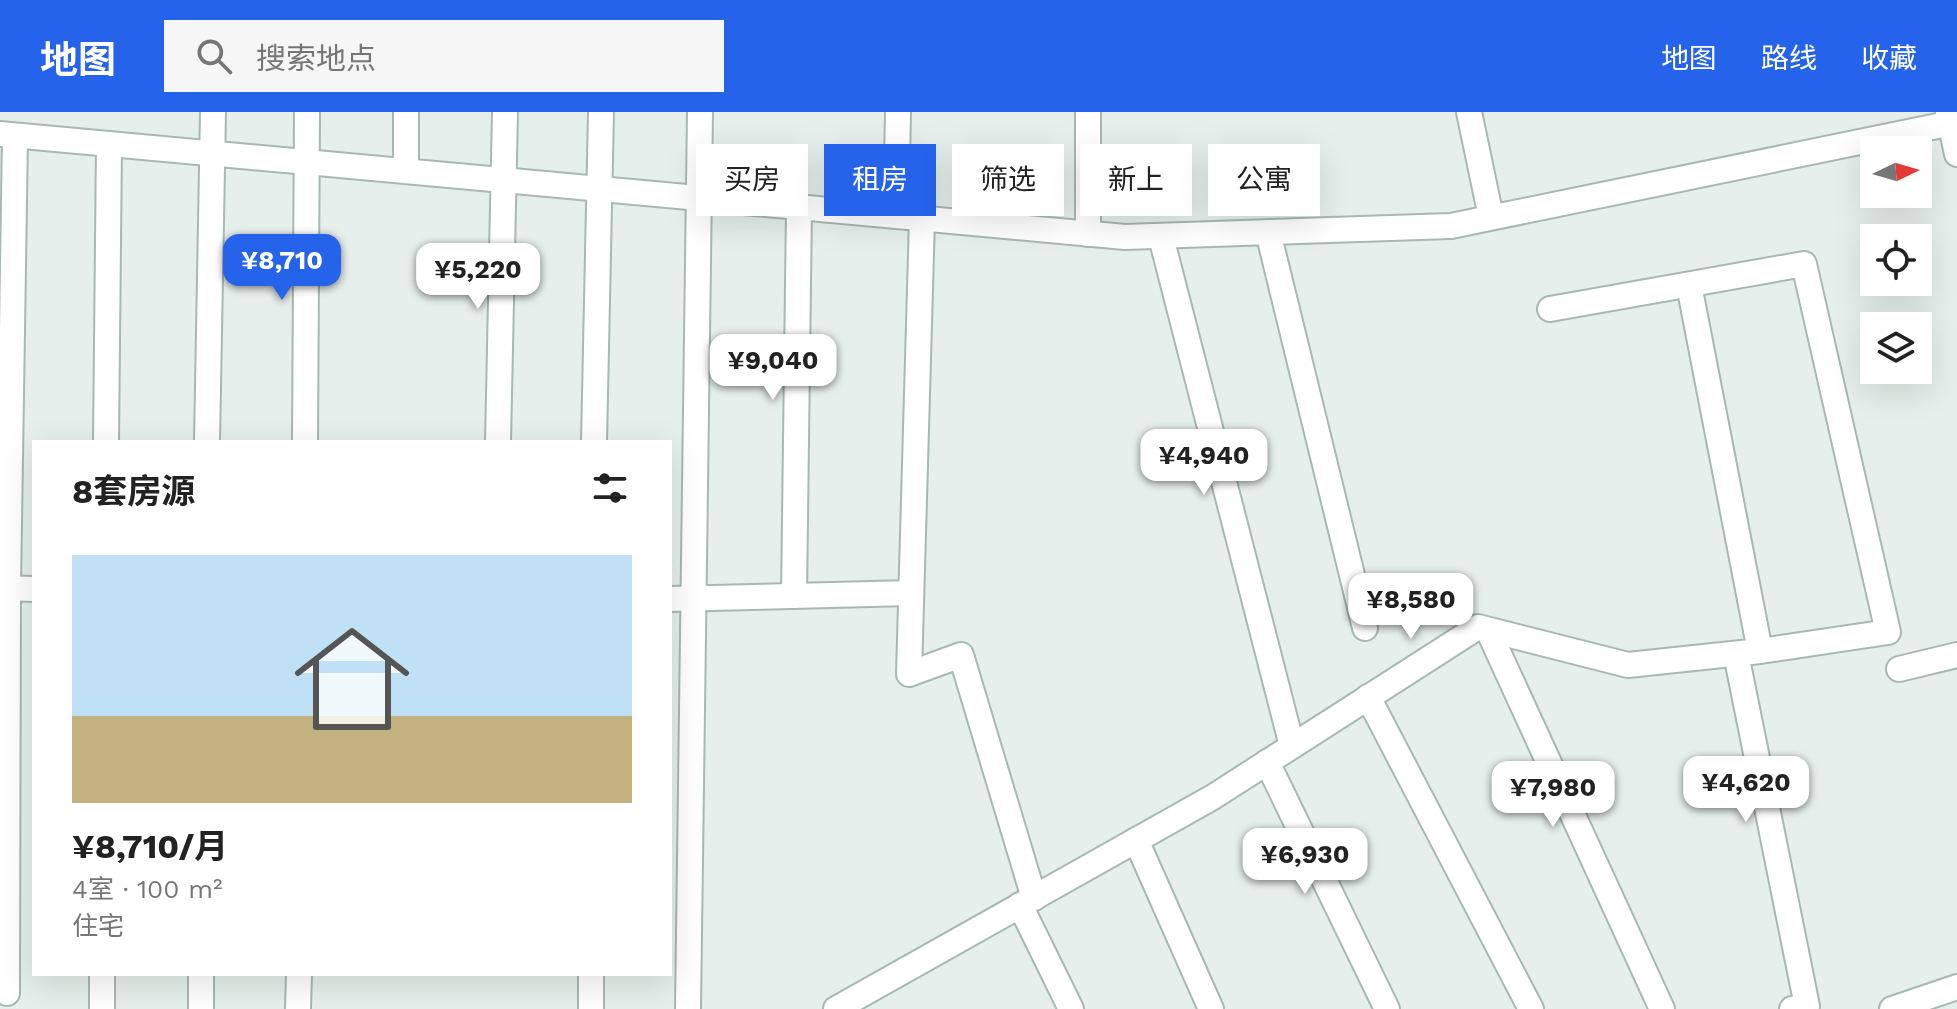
<!DOCTYPE html>
<html lang="zh">
<head>
<meta charset="utf-8">
<style>
  :root { --surface:#fff; --page:#f6f6f6; --text:#222; --muted:#767676; --accent:#2563eb }
  body { margin:0; font-family:"Work Sans","Noto Sans SC",sans-serif; background:var(--page); color:var(--text); height:100vh; display:flex; flex-direction:column; font-size:30px; white-space:nowrap }
  * { box-sizing:border-box; margin:0 }
  p { font-size:26px; color:var(--muted) }
  .icon { flex:none; width:44px; height:44px; fill:none; stroke:currentColor; stroke-width:2; stroke-linecap:round; stroke-linejoin:round }
  .map { position:relative; flex:1; overflow:hidden }
  .side { position:absolute; left:32px; top:328px; width:640px; height:536px; display:flex; flex-direction:column; background:var(--surface); border-radius:0px; box-shadow:0 8px 32px #0002 }
  .side>* { flex:none }
  .hud { position:absolute; left:696px; top:32px; width:760px; height:72px; display:flex; gap:16px }
  .needle { width:52px; rotate:85deg }
  .buttons { position:absolute; left:1860px; top:24px; display:grid; gap:16px }
  .buttons a { display:grid; place-items:center; width:72px; height:72px; border-radius:0px; background:var(--surface); box-shadow:0 8px 32px #0002; font-size:40px }
  .price { position:absolute; translate:-50% -68px; padding:0 18px; border-radius:16px; background:#fff; color:#222; font-size:26px; line-height:52px; filter:drop-shadow(0 2px 4px #0008) }
  .price::after { content:''; position:absolute; left:50%; top:48px; width:24px; height:18px; margin-left:-12px; background:inherit; clip-path:polygon(0 0,100% 0,50% 100%) }
  .price.active { background:var(--accent); color:#fff }
  ul { padding:0; list-style:none }
  li { display:grid; align-content:center; gap:16px; height:424px; padding:0 40px }
  li span { display:grid; place-items:center; height:248px; border-radius:0px; color:#555 }
  li>.icon { margin-inline-start:auto }
  span .icon { width:144px; height:144px; fill:#fffc; stroke-width:1 }
  li b { font-size:34px }
  h2 { display:flex; justify-content:space-between; align-items:center; height:96px; padding:0 40px; font-size:34px }
  .pill { padding:0 28px; border-radius:0px; background:var(--surface); box-shadow:0 8px 32px #0002; font-size:28px; line-height:72px }
  .pill.active { background:var(--accent); color:#fff }
  header { display:flex; align-items:center; gap:48px; box-sizing:border-box; height:112px; padding:0 40px; background:var(--accent); color:#fff }
  header strong { font-size:38px }
  nav { display:flex; gap:44px; margin-inline-start:auto; font-size:28px }
  .search { width:560px; height:72px; background:var(--page); display:flex; align-items:center; gap:20px; box-sizing:border-box; padding:0 28px; border-radius:0px; color:var(--muted); font-size:30px }
  .map>svg:first-child { display:block }
</style>
</head>
<body>
<header>
<strong>地图</strong>
<div class="search"><svg class="icon" aria-label="search" viewBox="0 0 24 24"><circle cx="10" cy="10" r="6"/><path d="M15 15l6 6"/></svg>搜索地点</div>
<nav><a>地图</a><a>路线</a><a>收藏</a></nav>
</header>
<div class="map">
<svg width="1957" height="897" viewBox="0 0 1957 897">
  <rect width="100%" height="100%" fill="#e6efeb"/>
  <g fill="none" stroke-linecap="round" stroke-linejoin="round">
    <g stroke="#a8b8b2" stroke-width="28">
      <g id="street">
        <path d="M 1469,0 L 1491,105"/>
        <path d="M 1948,0 L 1957,42"/>
        <path d="M 0,22 L 1125,125 L 1451,114 L 1957,10"/>
        <path d="M 406,59 L 406,0"/>
        <path d="M 896,104 L 898,0"/>
        <path d="M 922,107 L 909,562 L 961,543 L 1034,786"/>
        <path d="M 1268,120 L 1365,516"/>
        <path d="M 1088,122 L 1088,0"/>
        <path d="M 1161,125 L 1292,634"/>
        <path d="M 1550,197 L 1804,152 L 1888,520 L 1760,539"/>
        <path d="M 106,330 L 109,32"/>
        <path d="M 207,330 L 213,0"/>
        <path d="M 305,330 L 307,0"/>
        <path d="M 498,330 L 505,0"/>
        <path d="M 594,330 L 601,0"/>
        <path d="M 0,476 L 34,477"/>
        <path d="M 794,484 L 799,96"/>
        <path d="M 670,487 L 911,481"/>
        <path d="M 1488,518 L 1662,897"/>
        <path d="M 1736,542 L 1807,894 L 1792,897"/>
        <path d="M 1899,557 L 1957,543"/>
        <path d="M 1368,585 L 1531,897"/>
        <path d="M 1267,650 L 1387,897"/>
        <path d="M 1136,728 L 1211,897"/>
        <path d="M 1020,793 L 1071,897"/>
        <path d="M 591,862 L 591,897"/>
        <path d="M 7,881 L 8,477 L 15,24"/>
        <path d="M 102,897 L 102,862"/>
        <path d="M 201,897 L 201,862"/>
        <path d="M 298,897 L 299,862"/>
        <path d="M 688,897 L 700,0"/>
        <path d="M 836,897 L 1213,685 L 1478,515 L 1628,553 L 1760,539 L 1689,173"/>
        <path d="M 1892,897 L 1957,875"/>
      </g>
    </g>
    <use href="#street" stroke="#fff" stroke-width="24"/>
  </g>
</svg>
<div class="buttons">
<a><svg class="needle" viewBox="-14 -14 28 28"><path d="M0-13l5 13h-10z" fill="#e53935"/><path d="M0 13l5-13h-10z" fill="#767676"/></svg></a>
<a><svg class="icon" aria-label="locate" viewBox="0 0 24 24"><circle cx="12" cy="12" r="6"/><path d="M12 2v4M12 18v4M2 12h4M18 12h4"/></svg></a>
<a><svg class="icon" aria-label="layers" viewBox="0 0 24 24"><path d="M12 4l9 5-9 5-9-5zM3 14l9 5 9-5"/></svg></a>
</div>
<b class="price active" style="left:282px;top:190px">¥8,710</b>
<b class="price" style="left:478px;top:199px">¥5,220</b>
<b class="price" style="left:773px;top:290px">¥9,040</b>
<b class="price" style="left:1204px;top:385px">¥4,940</b>
<b class="price" style="left:1411px;top:529px">¥8,580</b>
<b class="price" style="left:1746px;top:712px">¥4,620</b>
<b class="price" style="left:1553px;top:717px">¥7,980</b>
<b class="price" style="left:1305px;top:784px">¥6,930</b>
<div class="hud">
<a class="pill">买房</a>
<a class="pill active">租房</a>
<a class="pill">筛选</a>
<a class="pill">新上</a>
<a class="pill">公寓</a>
</div>
<section class="side">
<h2>8套房源<svg class="icon" aria-label="filters" viewBox="0 0 24 24"><path d="M4 7h16M4 17h16"/><circle cx="9" cy="7" r="2"/><circle cx="15" cy="17" r="2"/></svg></h2>
<ul>
<li><span style="background:linear-gradient(#bfe0f5 65%,#c2b280 0)"><svg class="icon" aria-label="home" viewBox="0 0 24 24"><path d="M3 11l9-7 9 7M6 9v11h12V9"/></svg></span><div><b>¥8,710/月</b><p>4室 · 100 m²</p><p>住宅</p></div></li>
</ul>
</section>
</div>
</body>
</html>
